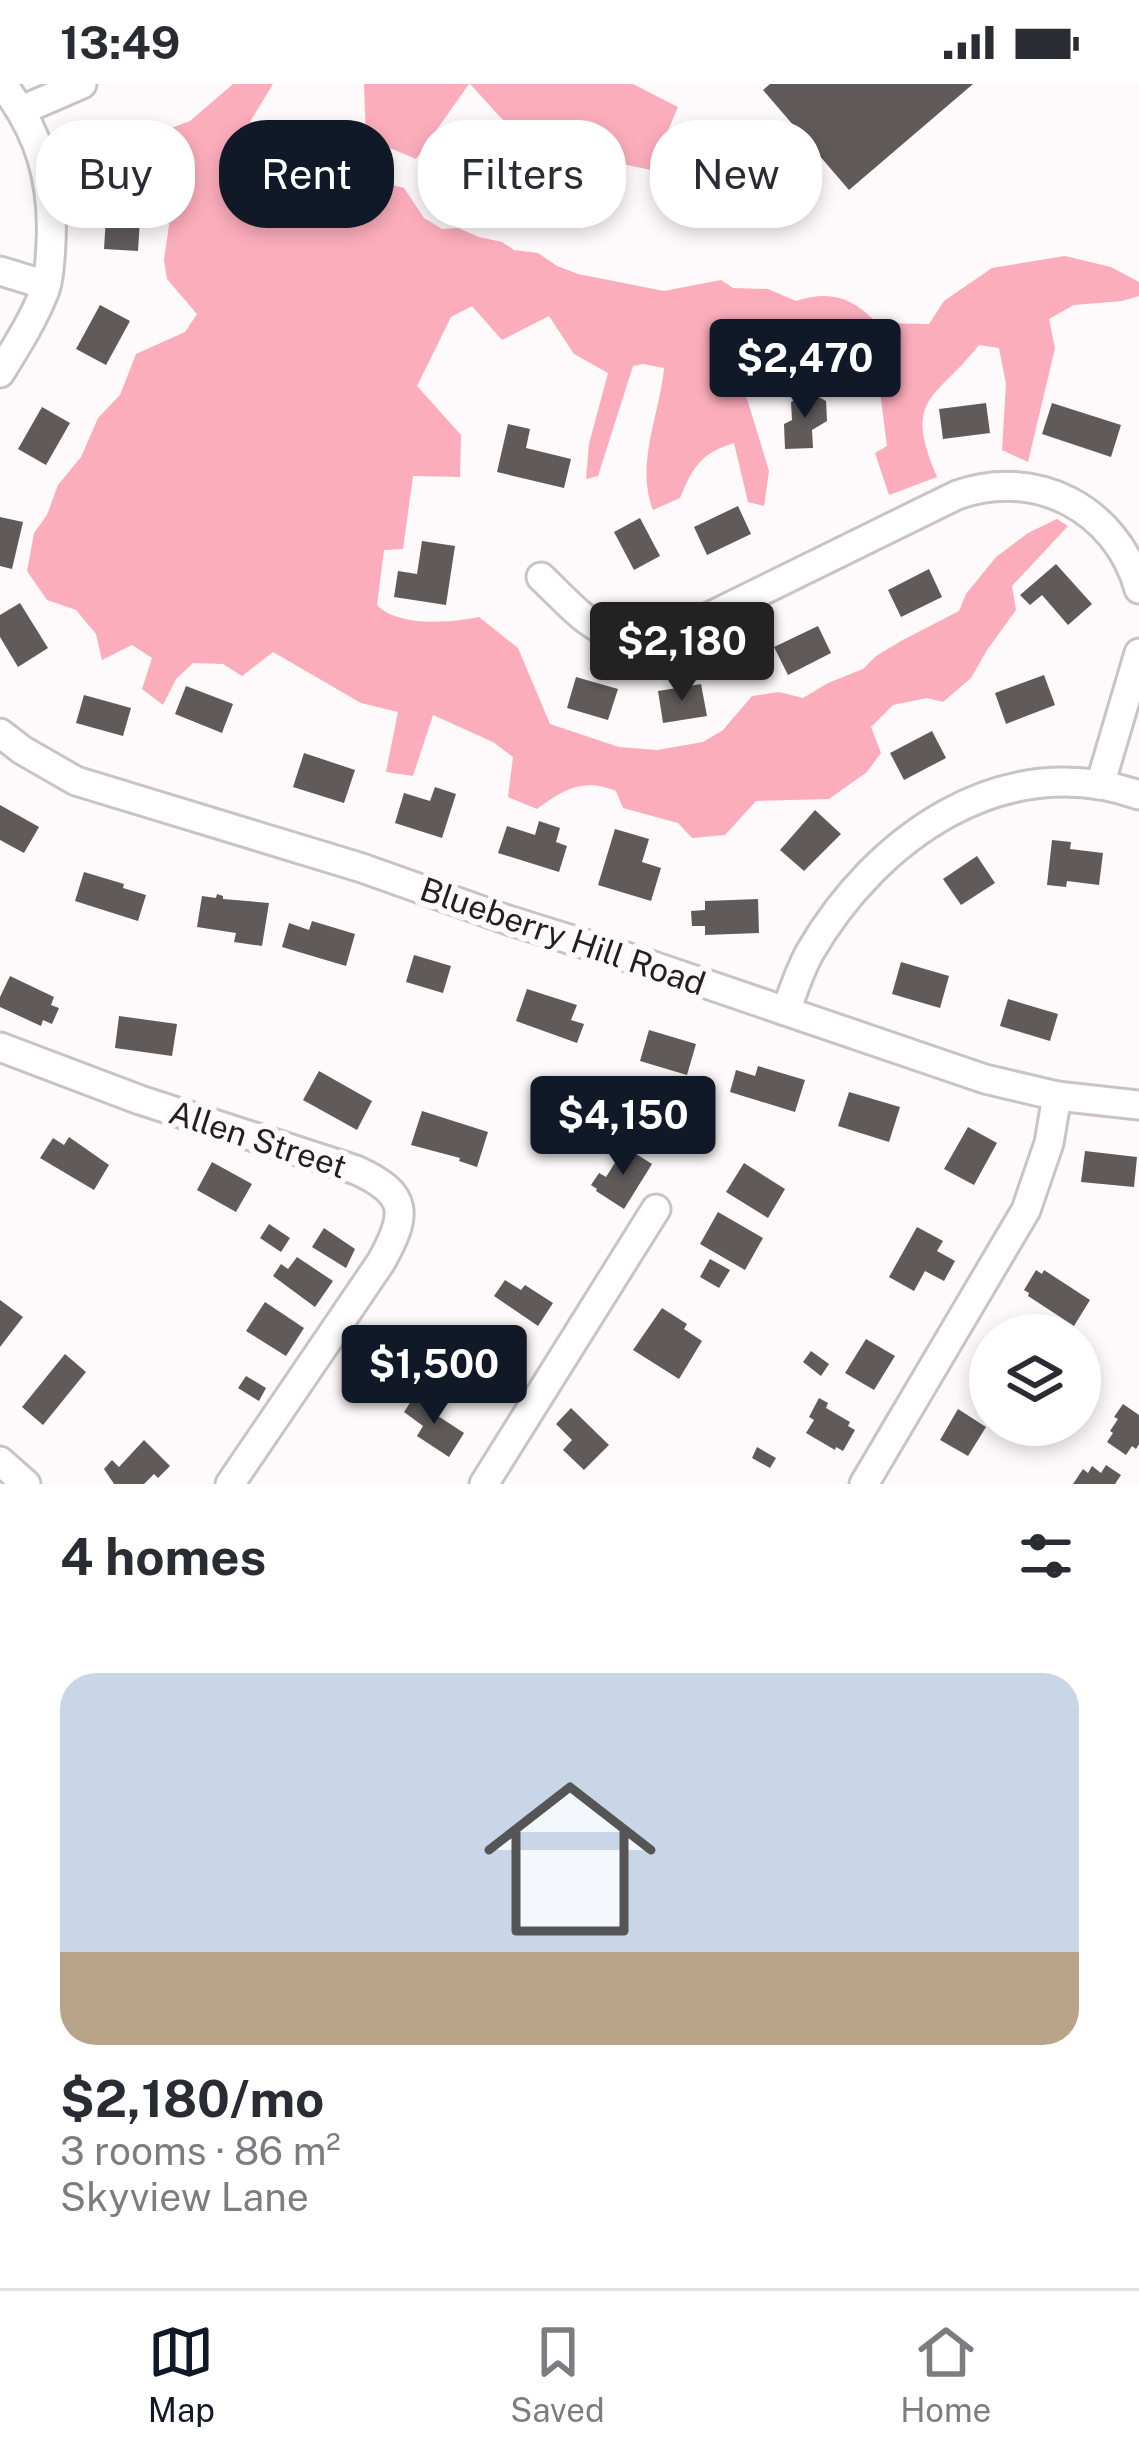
<!DOCTYPE html>
<html lang="en">
<head>
<meta charset="utf-8">
<style>
  :root { --surface:#fff; --page:#f2f2f3; --text:#2b2b33; --muted:#7c7c81; --line:#e1e1e2; --accent:#111827 }
  body { margin:0; font-family:"Public Sans",sans-serif; background:var(--page); color:var(--text); height:100vh; display:flex; flex-direction:column; font-size:45px; white-space:nowrap }
  * { box-sizing:border-box; margin:0 }
  p { font-size:39px; color:var(--muted) }
  .icon { flex:none; width:66px; height:66px; fill:none; stroke:currentColor; stroke-width:2; stroke-linecap:round; stroke-linejoin:round }
  .map { position:relative; height:1400px; overflow:hidden }
  .drawer { display:flex; flex-direction:column; background:var(--surface); flex:1 }
  .drawer>* { flex:none }
  .banner { position:absolute; left:36px; top:36px; width:1068px; height:108px; display:flex; gap:24px }
  .controls { position:absolute; left:969px; top:1230px; display:grid; gap:24px }
  .controls a { display:grid; place-items:center; width:132px; height:132px; border-radius:50%; background:var(--surface); box-shadow:0 6px 18px #0003; font-size:60px }
  .price { position:absolute; translate:-50% -102px; padding:0 27px; border-radius:12px; background:var(--accent); color:#fff; font-size:39px; line-height:78px; filter:drop-shadow(0 3px 6px #0008) }
  .price::after { content:''; position:absolute; left:50%; top:72px; width:36px; height:27px; margin-left:-18px; background:inherit; clip-path:polygon(0 0,100% 0,50% 100%) }
  .price.selected { background:#222; color:#fff }
  ul { padding:0; list-style:none }
  li { display:grid; align-content:center; gap:24px; height:636px; padding:0 60px }
  li+li { border-top:3px solid var(--line) }
  li span { display:grid; place-items:center; height:372px; border-radius:36px; color:#555 }
  li>.icon { margin-inline-start:auto }
  span .icon { width:216px; height:216px; fill:#fffc; stroke-width:1 }
  li b { font-size:51px }
  h2 { display:flex; justify-content:space-between; align-items:center; height:144px; padding:0 60px; font-size:51px }
  .chip { padding:0 42px; border-radius:48px; background:var(--surface); box-shadow:0 6px 18px #0003; font-size:42px; line-height:108px }
  .chip.selected { background:var(--accent); color:#fff }
  .status { display:flex; justify-content:space-between; align-items:center; height:84px; padding:0 60px; background:var(--surface); direction:ltr }
  .status svg { height:33px; fill:currentColor }
  .menu { display:flex; justify-content:space-around; align-items:center; height:168px; border-top:3px solid var(--line); background:var(--surface); font-size:33px; color:var(--muted) }
  .menu a { display:grid; justify-items:center; gap:6px }
  .menu .selected { color:var(--accent) }
  .map>svg:first-child { display:block }
</style>
</head>
<body>
<div class="status"><b>13:49</b><svg viewBox="0 0 49 12"><path d="M0 12V9h3v3zM5 12V6h3v6zM10 12V3h3v9zM15 12V0h3v12zM26 1h20v11H26zM47 4h2v5h-2z"/></svg></div>
<div class="map">
<svg width="1139" height="1400" viewBox="0 0 1139 1400">
  <rect width="100%" height="100%" fill="#fef9fa"/>
  <g fill="#fcadbc">
    <path d="M 233,0 L 273,0 L 245,46 L 241,66 L 259,106 L 279,119 L 304,117 L 352,91 L 404,104 L 424,134 L 442,145 L 458,144 L 479,153 L 502,158 L 514,166 L 538,169 L 557,182 L 578,190 L 664,207 L 721,196 L 733,204 L 768,205 L 796,217 C 830,206 852,213 877,239 L 929,240 L 944,217 L 992,184 L 1065,172 L 1111,183 L 1139,198 L 1139,212 L 1122,217 L 1074,221 L 1049,235 L 1055,264 L 1028,378 L 1002,366 L 1006,300 L 999,264 L 979,261 C 936,316 902,312 937,393 L 889,411 L 875,369 L 887,362 L 880,307 L 874,293 L 856,292 L 852,302 L 830,279 L 768,291 L 761,281 L 740,283 L 741,295 L 769,387 L 764,422 L 748,418 L 734,359 C 701,369 693,383 680,414 L 653,426 C 635,380 660,330 664,284 L 643,280 L 633,282 L 598,392 L 586,395 L 589,360 L 608,289 L 574,270 L 549,232 L 502,256 L 472,222 L 451,233 L 417,302 L 461,351 L 460,393 L 413,392 L 403,465 L 384,466 L 377,521 C 397,543 451,539 479,533 L 518,564 L 550,640 L 619,663 L 657,666 L 703,658 L 723,646 L 752,612 L 779,608 L 803,614 L 828,599 L 863,585 L 876,572 L 901,557 L 959,527 L 966,510 L 996,473 L 1028,449 L 1057,435 L 1068,442 L 1012,502 L 1016,526 L 987,566 L 971,594 L 943,618 L 927,614 L 893,621 L 871,643 L 881,669 L 867,688 L 829,715 L 756,717 L 725,751 L 692,754 L 678,739 L 623,724 L 616,707 C 582,694 565,705 537,725 L 508,713 L 513,673 L 493,658 L 433,631 L 413,692 L 386,688 L 398,628 L 361,619 L 273,568 L 242,592 L 223,580 L 193,579 L 176,595 L 163,621 L 142,605 L 152,574 L 132,561 L 102,576 L 96,550 L 76,526 L 47,516 L 27,487 L 34,449 L 47,431 L 58,401 L 81,373 L 98,334 L 120,311 L 136,270 L 185,248 L 197,230 L 167,195 L 164,176 L 171,127 L 141,113 L 137,57 L 190,37 Z"/>
    <path d="M 364,0 L 469,0 L 416,75 L 366,54 Z"/>
    <path d="M 470,0 L 633,0 L 678,23 L 651,86 L 524,59 Z"/>
  </g>
  <g fill="#605a5b">
    <path d="M 770,0 L 973,0 L 849,106 L 763,6 Z"/>
    <path d="M 85,44 L 108,45 L 107,73 L 83,72 Z"/>
    <path d="M 107,116 L 141,118 L 138,167 L 104,165 Z"/>
    <path d="M 100,221 L 130,237 L 106,281 L 76,265 Z"/>
    <path d="M 808,307 L 826,317 L 827,337 L 812,346 L 813,364 L 785,365 L 784,340 L 792,336 L 791,318 Z"/>
    <path d="M 986,319 L 990,349 L 943,355 L 939,325 Z"/>
    <path d="M 1052,319 L 1121,341 L 1111,373 L 1042,350 Z"/>
    <path d="M 42,323 L 70,339 L 46,381 L 18,365 Z"/>
    <path d="M 508,340 L 530,345 L 526,364 L 571,375 L 564,404 L 497,388 Z"/>
    <path d="M 738,422 L 751,450 L 707,471 L 694,443 Z"/>
    <path d="M 0,433 L 23,438 L 12,485 L 0,482 Z"/>
    <path d="M 640,434 L 660,472 L 634,486 L 614,448 Z"/>
    <path d="M 422,457 L 455,462 L 446,521 L 394,513 L 398,487 L 417,490 Z"/>
    <path d="M 1056,480 L 1092,520 L 1068,541 L 1042,511 L 1030,521 L 1020,511 Z"/>
    <path d="M 929,485 L 942,513 L 901,533 L 888,506 Z"/>
    <path d="M 20,519 L 48,564 L 18,583 L 0,553 L 0,531 Z"/>
    <path d="M 818,542 L 831,569 L 788,591 L 774,563 Z"/>
    <path d="M 1044,591 L 1055,621 L 1006,640 L 995,609 Z"/>
    <path d="M 576,593 L 618,605 L 608,636 L 567,624 Z"/>
    <path d="M 701,600 L 707,632 L 663,639 L 658,607 Z"/>
    <path d="M 186,602 L 233,620 L 222,649 L 175,630 Z"/>
    <path d="M 84,611 L 131,624 L 123,652 L 76,639 Z"/>
    <path d="M 932,647 L 946,674 L 904,696 L 890,669 Z"/>
    <path d="M 304,669 L 355,686 L 344,719 L 293,703 Z"/>
    <path d="M 435,703 L 456,710 L 442,754 L 395,739 L 404,709 L 430,717 Z"/>
    <path d="M 0,721 L 39,743 L 24,769 L 0,756 Z"/>
    <path d="M 815,726 L 841,750 L 804,787 L 780,766 Z"/>
    <path d="M 539,737 L 560,744 L 556,758 L 567,762 L 559,788 L 498,769 L 507,742 L 535,751 Z"/>
    <path d="M 615,745 L 649,755 L 642,778 L 661,784 L 651,817 L 598,801 Z"/>
    <path d="M 1052,756 L 1071,758 L 1070,765 L 1103,769 L 1099,801 L 1067,797 L 1066,803 L 1047,801 Z"/>
    <path d="M 977,772 L 995,799 L 961,821 L 943,795 Z"/>
    <path d="M 84,788 L 124,800 L 123,804 L 146,811 L 138,837 L 75,817 Z"/>
    <path d="M 217,810 L 223,812 L 223,815 L 269,819 L 262,862 L 234,858 L 236,849 L 197,843 L 202,812 L 216,814 Z"/>
    <path d="M 758,815 L 759,849 L 705,851 L 705,842 L 692,842 L 691,827 L 705,826 L 705,817 Z"/>
    <path d="M 312,837 L 355,850 L 346,882 L 282,863 L 289,839 L 309,846 Z"/>
    <path d="M 414,871 L 451,882 L 443,909 L 406,898 Z"/>
    <path d="M 901,878 L 949,892 L 940,924 L 892,910 Z"/>
    <path d="M 10,892 L 54,913 L 51,921 L 59,924 L 52,940 L 43,936 L 41,942 L 0,923 L 0,913 Z"/>
    <path d="M 527,905 L 577,921 L 571,936 L 584,940 L 577,959 L 516,937 Z"/>
    <path d="M 1008,915 L 1058,930 L 1050,957 L 1000,942 Z"/>
    <path d="M 119,932 L 177,940 L 172,972 L 115,964 Z"/>
    <path d="M 649,946 L 696,960 L 687,991 L 640,977 Z"/>
    <path d="M 758,982 L 805,996 L 795,1028 L 730,1008 L 736,986 L 755,992 Z"/>
    <path d="M 319,987 L 372,1017 L 357,1046 L 303,1016 Z"/>
    <path d="M 849,1008 L 900,1023 L 889,1058 L 838,1042 Z"/>
    <path d="M 422,1027 L 488,1048 L 477,1083 L 459,1077 L 460,1074 L 411,1061 Z"/>
    <path d="M 968,1043 L 997,1059 L 974,1101 L 944,1085 Z"/>
    <path d="M 69,1053 L 109,1081 L 94,1106 L 40,1074 L 53,1054 L 64,1061 Z"/>
    <path d="M 625,1063 L 652,1080 L 624,1125 L 596,1107 L 597,1105 L 591,1101 L 599,1089 L 606,1093 Z"/>
    <path d="M 1085,1067 L 1137,1073 L 1134,1103 L 1081,1098 Z"/>
    <path d="M 212,1078 L 252,1100 L 236,1128 L 197,1106 Z"/>
    <path d="M 744,1079 L 785,1105 L 768,1134 L 726,1108 Z"/>
    <path d="M 718,1128 L 763,1154 L 745,1186 L 700,1160 Z"/>
    <path d="M 269,1140 L 290,1154 L 281,1168 L 260,1154 Z"/>
    <path d="M 917,1143 L 943,1157 L 937,1167 L 955,1177 L 944,1197 L 925,1187 L 914,1207 L 889,1193 Z"/>
    <path d="M 324,1144 L 355,1165 L 346,1184 L 312,1163 Z"/>
    <path d="M 297,1173 L 333,1197 L 315,1223 L 273,1192 L 281,1180 L 288,1185 Z"/>
    <path d="M 710,1175 L 730,1186 L 719,1204 L 700,1193 Z"/>
    <path d="M 1036,1186 L 1042,1190 L 1044,1186 L 1090,1216 L 1074,1242 L 1028,1212 L 1029,1209 L 1024,1206 Z"/>
    <path d="M 505,1196 L 521,1206 L 525,1201 L 553,1219 L 538,1242 L 494,1212 Z"/>
    <path d="M 0,1216 L 23,1233 L 0,1263 Z"/>
    <path d="M 265,1218 L 304,1244 L 286,1272 L 246,1247 Z"/>
    <path d="M 662,1224 L 687,1240 L 684,1245 L 702,1257 L 679,1295 L 633,1266 Z"/>
    <path d="M 866,1255 L 895,1272 L 874,1306 L 845,1289 Z"/>
    <path d="M 475,1263 L 496,1276 L 503,1263 L 524,1276 L 516,1290 L 506,1284 L 494,1304 L 462,1284 Z"/>
    <path d="M 811,1267 L 829,1280 L 821,1292 L 803,1278 Z"/>
    <path d="M 65,1270 L 86,1288 L 43,1341 L 22,1323 Z"/>
    <path d="M 246,1292 L 266,1304 L 259,1317 L 238,1304 Z"/>
    <path d="M 413,1314 L 426,1323 L 429,1317 L 440,1323 L 435,1330 L 464,1349 L 449,1373 L 417,1352 L 423,1342 L 404,1328 Z"/>
    <path d="M 819,1314 L 828,1319 L 826,1324 L 850,1338 L 848,1342 L 855,1346 L 843,1367 L 836,1363 L 835,1366 L 806,1349 L 814,1336 L 809,1333 Z"/>
    <path d="M 1123,1320 L 1139,1331 L 1139,1360 L 1136,1365 L 1132,1362 L 1126,1371 L 1107,1358 L 1113,1349 L 1110,1347 L 1118,1335 L 1114,1333 Z"/>
    <path d="M 571,1324 L 609,1361 L 584,1386 L 563,1366 L 572,1356 L 556,1340 Z"/>
    <path d="M 958,1325 L 986,1343 L 968,1372 L 940,1356 Z"/>
    <path d="M 144,1356 L 170,1382 L 158,1394 L 154,1390 L 144,1400 L 114,1400 L 104,1385 L 112,1376 L 119,1383 Z"/>
    <path d="M 757,1363 L 776,1374 L 770,1384 L 752,1374 Z"/>
    <path d="M 1106,1381 L 1121,1391 L 1115,1400 L 1073,1400 L 1083,1385 L 1088,1389 L 1092,1382 L 1101,1389 Z"/>
  </g>
  <g fill="none" stroke-linecap="round" stroke-linejoin="round">
    <g stroke="#cac3c4" stroke-width="33">
      <g id="minor">
        <path d="M 22,26 L 82,0"/>
        <path d="M 0,187 L 46,201"/>
        <path d="M 0,289 C 16,263 34,235 45,206 C 50,191 50,175 51,159 C 54,98 40,48 2,0"/>
        <path d="M 541,493 C 586,536 603,564 672,551 L 957,411 C 1035,383 1116,424 1139,505"/>
        <path d="M 0,649 L 22,666 L 76,697 L 362,784 L 508,836 L 636,876 L 985,995 L 1057,1012 L 1139,1021"/>
        <path d="M 1100,701 L 1139,569"/>
        <path d="M 786,927 C 793,907 800,886 810,868 C 876,754 1004,663 1139,711"/>
        <path d="M 0,963 L 140,1016 L 356,1086 C 409,1110 408,1130 381,1178 L 230,1400"/>
        <path d="M 0,1377 L 26,1400"/>
        <path d="M 484,1400 L 656,1125"/>
        <path d="M 864,1400 L 1026,1126 L 1049,1059 L 1057,1012"/>
      </g>
    </g>
    <use href="#minor" stroke="#fff" stroke-width="27"/>
  </g>
  <g text-anchor="middle" dominant-baseline="central" stroke-width="12" stroke-linejoin="round" paint-order="stroke">
    <g font-size="33" fill="#211f1f" stroke="#fef9fa">
      <text transform="translate(563 852) rotate(19)">Blueberry Hill Road</text>
      <text transform="translate(258 1055) rotate(18)">Allen Street</text>
    </g>
  </g>
</svg>
<div class="controls">
<a><svg class="icon" aria-label="layers" viewBox="0 0 24 24"><path d="M12 4l9 5-9 5-9-5zM3 14l9 5 9-5"/></svg></a>
</div>
<b class="price" style="left:805px;top:337px">$2,470</b>
<b class="price selected" style="left:682px;top:620px">$2,180</b>
<b class="price" style="left:623px;top:1094px">$4,150</b>
<b class="price" style="left:434px;top:1343px">$1,500</b>
<div class="banner">
<a class="chip">Buy</a>
<a class="chip selected">Rent</a>
<a class="chip">Filters</a>
<a class="chip">New</a>
</div>
</div>
<section class="drawer">
<h2>4 homes<svg class="icon" aria-label="filters" viewBox="0 0 24 24"><path d="M4 7h16M4 17h16"/><circle cx="9" cy="7" r="2"/><circle cx="15" cy="17" r="2"/></svg></h2>
<ul>
<li><span style="background:linear-gradient(#c9d6e8 75%,#b9a48a 0)"><svg class="icon" aria-label="home" viewBox="0 0 24 24"><path d="M3 11l9-7 9 7M6 9v11h12V9"/></svg></span><div><b>$2,180/mo</b><p>3 rooms · 86 m²</p><p>Skyview Lane</p></div></li>
</ul>
</section>
<nav class="menu">
<a class="selected"><svg class="icon" aria-label="map" viewBox="0 0 24 24"><path d="M3 6l6-2 6 2 6-2v14l-6 2-6-2-6 2zM9 4v14M15 6v14"/></svg>Map</a>
<a><svg class="icon" aria-label="saved" viewBox="0 0 24 24"><path d="M7 4h10v16l-5-4-5 4z"/></svg>Saved</a>
<a><svg class="icon" aria-label="home" viewBox="0 0 24 24"><path d="M3 11l9-7 9 7M6 9v11h12V9"/></svg>Home</a>
</nav>
</body>
</html>
